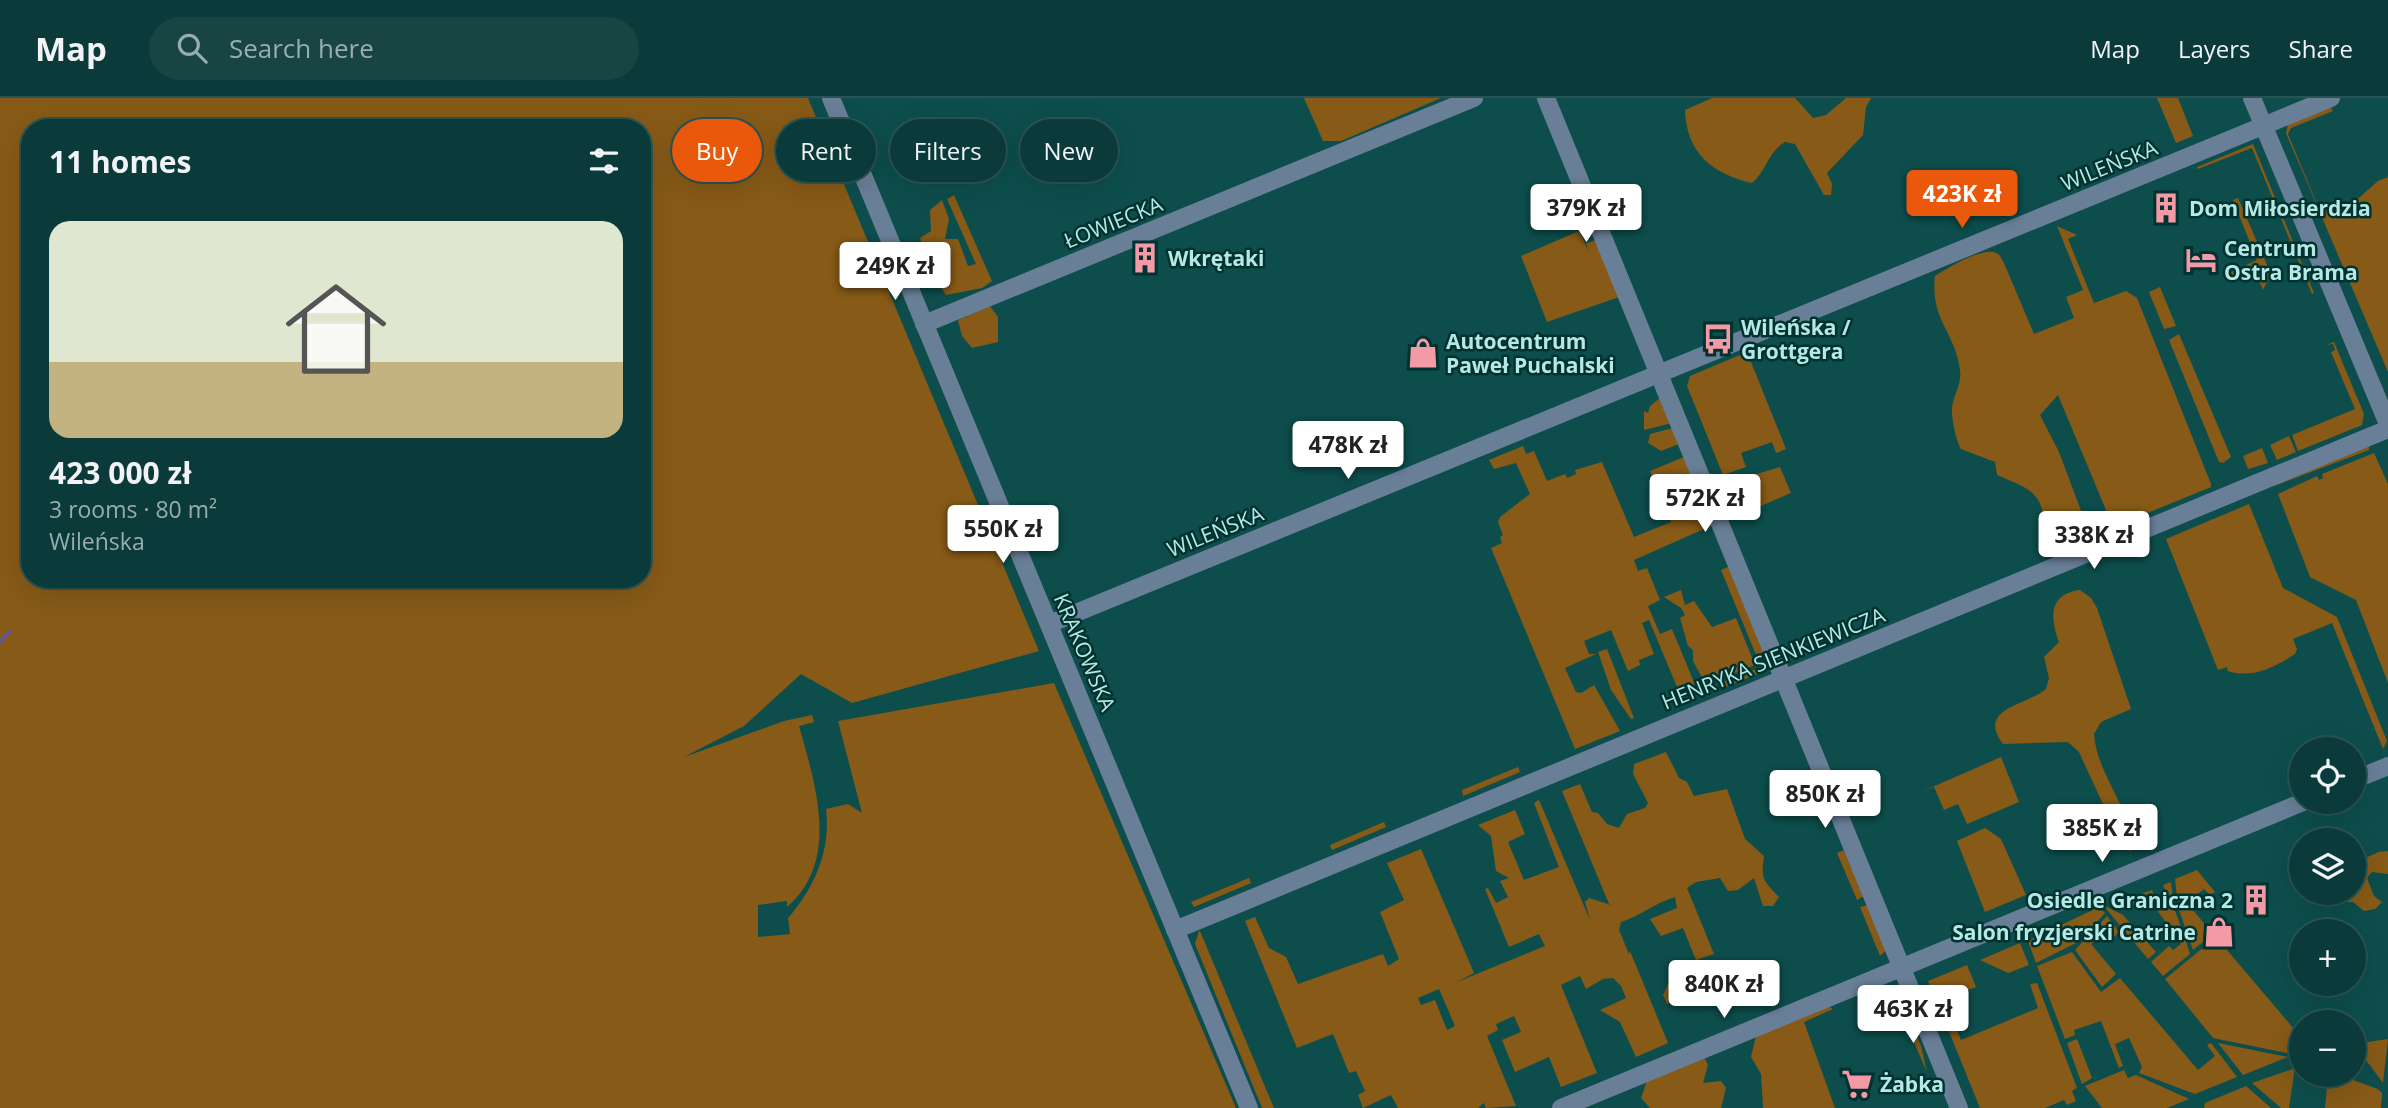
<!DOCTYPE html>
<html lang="en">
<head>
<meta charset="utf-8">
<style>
  :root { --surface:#0a3a39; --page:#184544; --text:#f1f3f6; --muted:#99adae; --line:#2a5453; --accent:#ea580c }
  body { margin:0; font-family:"Open Sans",sans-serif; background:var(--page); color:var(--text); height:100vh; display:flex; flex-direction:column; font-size:26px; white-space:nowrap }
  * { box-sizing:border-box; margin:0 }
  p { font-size:23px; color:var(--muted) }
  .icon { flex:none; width:38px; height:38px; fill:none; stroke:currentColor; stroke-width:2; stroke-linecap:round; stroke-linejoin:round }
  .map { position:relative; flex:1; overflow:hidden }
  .panel { position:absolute; left:21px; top:21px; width:630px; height:469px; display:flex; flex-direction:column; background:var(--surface); border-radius:28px; box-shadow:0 7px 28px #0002,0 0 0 2px var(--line) }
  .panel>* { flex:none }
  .banner { position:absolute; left:672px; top:21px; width:665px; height:63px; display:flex; gap:14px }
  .fabs { position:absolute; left:2289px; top:639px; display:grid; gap:14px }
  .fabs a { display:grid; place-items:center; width:77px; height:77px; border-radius:50%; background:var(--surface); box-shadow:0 7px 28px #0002,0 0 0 2px var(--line); font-size:35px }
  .price { position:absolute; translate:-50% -60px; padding:0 16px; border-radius:7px; background:#fff; color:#222; font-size:23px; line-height:46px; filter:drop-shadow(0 2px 4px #0008) }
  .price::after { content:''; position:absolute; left:50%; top:42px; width:21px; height:16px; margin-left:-10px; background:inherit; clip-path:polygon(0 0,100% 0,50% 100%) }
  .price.current { background:var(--accent); color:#fff }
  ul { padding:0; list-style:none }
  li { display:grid; align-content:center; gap:14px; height:371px; padding:0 28px }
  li+li { border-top:2px solid var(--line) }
  li span { display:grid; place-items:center; height:217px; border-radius:21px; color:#555 }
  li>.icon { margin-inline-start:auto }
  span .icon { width:126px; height:126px; fill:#fffc; stroke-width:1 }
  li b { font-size:30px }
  h2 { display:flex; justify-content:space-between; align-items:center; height:84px; padding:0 28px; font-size:30px }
  .pill { padding:0 24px; border-radius:32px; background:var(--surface); box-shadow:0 7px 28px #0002,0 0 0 2px var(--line); font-size:24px; line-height:63px }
  .pill.current { background:var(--accent); color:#fff }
  header { display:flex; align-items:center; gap:42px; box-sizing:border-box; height:98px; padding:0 35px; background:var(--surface); border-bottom:2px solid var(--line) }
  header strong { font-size:33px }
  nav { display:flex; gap:38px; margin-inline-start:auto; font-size:24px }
  .search { width:490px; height:63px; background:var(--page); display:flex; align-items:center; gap:18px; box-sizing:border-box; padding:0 24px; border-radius:38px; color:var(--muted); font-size:26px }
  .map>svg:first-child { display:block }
</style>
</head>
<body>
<header>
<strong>Map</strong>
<div class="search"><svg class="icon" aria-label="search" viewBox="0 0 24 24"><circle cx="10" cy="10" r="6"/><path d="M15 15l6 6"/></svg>Search here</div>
<nav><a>Map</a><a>Layers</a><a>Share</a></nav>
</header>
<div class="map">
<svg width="2388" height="1010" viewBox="0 0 2388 1010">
  <rect width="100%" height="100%" fill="#0d4e4c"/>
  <g fill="#875a17" fill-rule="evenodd">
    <path d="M 0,0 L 808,0 L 1039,553 L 852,605 L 801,576 L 744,628 L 684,659 L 784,623 L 812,617 L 814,624 L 799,628 C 815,685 841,763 787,809 L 787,803 L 758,807 L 758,839 L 790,836 L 788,820 C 815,789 831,752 826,711 L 848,706 L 862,715 L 838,623 L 1054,585 L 1236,1010 L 0,1010 ZM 30,30 L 642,30 L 642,481 L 30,481 Z"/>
    <path d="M 1304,0 L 1441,0 L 1341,43 L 1323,43 Z"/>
    <path d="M 1712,0 L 1795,0 L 1813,20 L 1826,17 L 1846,0 L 1871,0 L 1866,9 L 1863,37 L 1827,75 L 1832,86 L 1831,97 L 1824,97 L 1795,46 L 1785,44 C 1768,54 1767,72 1752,85 C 1712,76 1686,54 1685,12 Z"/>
    <path d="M 2157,0 L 2178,0 L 2193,38 L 2176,45 Z"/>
    <path d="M 2330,9 L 2333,13 L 2291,30 L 2288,36 L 2319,111 L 2352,106 L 2378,83 L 2388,79 L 2388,274 L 2286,35 L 2288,26 Z"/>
    <path d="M 2253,46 L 2314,195 L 2312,196 L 2252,50 L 2198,71 L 2197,69 Z"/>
    <path d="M 954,97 L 992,183 L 982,190 L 946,197 L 936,182 L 920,140 L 931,133 L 930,112 L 942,102 L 949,121 L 945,141 L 958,141 L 968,168 L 976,166 L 947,101 Z"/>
    <path d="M 2238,100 L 2271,176 L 2263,192 L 2255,173 L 2234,181 L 2231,174 L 2257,162 L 2233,102 Z"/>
    <path d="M 2057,128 L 2077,137 L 2068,141 L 2094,205 L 2126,193 L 2137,200 L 2211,386 L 2211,389 L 2062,450 L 2060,444 L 2051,443 C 2045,434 2044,426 2043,416 C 2039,390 2018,387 1997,377 L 1995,364 L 1961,351 C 1956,343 1951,318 1952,309 C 1954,296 1962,286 1960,272 C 1955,233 1930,223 1935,178 C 1946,171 1986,146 1998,156 C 2001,158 2002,162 2004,165 L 2034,236 L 2074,220 L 2066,199 L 2083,192 ZM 2058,297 L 2111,424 L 2081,437 L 2086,426 L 2059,354 L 2040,317 Z"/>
    <path d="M 1579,133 L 1589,154 L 1586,145 L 1596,142 L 1619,199 L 1547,224 L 1521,158 Z"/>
    <path d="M 2160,189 L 2176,228 L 2164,231 L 2149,194 Z"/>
    <path d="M 990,208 L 998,219 L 998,244 L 972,250 L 962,238 L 958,222 Z"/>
    <path d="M 2179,236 L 2231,359 L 2223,365 L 2219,364 L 2169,242 Z"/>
    <path d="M 2334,244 L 2364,316 L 2362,327 L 2298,353 L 2292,337 L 2355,311 L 2331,254 L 2335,252 L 2333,246 L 2326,247 Z"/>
    <path d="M 1747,254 L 1786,351 L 1776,355 L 1772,344 L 1741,355 L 1746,369 L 1723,377 L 1687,288 L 1690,278 Z"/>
    <path d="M 1660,300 L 1672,325 L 1644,332 L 1644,313 L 1648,315 L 1650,308 Z"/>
    <path d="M 1673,330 L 1679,346 L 1661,353 L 1648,345 L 1650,336 Z"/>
    <path d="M 2289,338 L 2296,354 L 2277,362 L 2270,347 Z"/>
    <path d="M 2369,346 L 2369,352 L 2274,388 L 2273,386 Z"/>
    <path d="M 1523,348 L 1526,356 L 1534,353 L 1547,383 L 1565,376 L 1567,380 L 1576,376 L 1575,372 L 1602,364 L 1634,439 L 1671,424 L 1669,418 L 1704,404 L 1713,427 L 1634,462 L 1638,473 L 1647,470 L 1660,502 L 1648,508 L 1660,536 L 1672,531 L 1698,594 L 1682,601 L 1649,522 L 1642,525 L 1654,556 L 1639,562 L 1640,567 L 1628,573 L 1611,532 L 1584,543 L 1589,556 L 1596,556 L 1565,570 L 1576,594 L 1581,595 L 1594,587 L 1620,633 L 1575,651 L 1491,450 L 1502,445 L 1500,439 L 1503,437 L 1498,424 L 1500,419 L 1530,396 L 1516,365 L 1494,371 L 1489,362 Z"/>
    <path d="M 2262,350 L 2268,365 L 2248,371 L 2243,358 Z"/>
    <path d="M 2374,355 L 2388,386 L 2388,585 L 2356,502 L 2310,479 L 2278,396 L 2317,378 L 2319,382 L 2323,380 L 2322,376 Z"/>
    <path d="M 1684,359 L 1699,394 L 1665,408 L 1650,373 Z"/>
    <path d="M 1780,369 L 1791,395 L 1740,417 L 1727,385 Z"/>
    <path d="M 2249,406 L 2283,490 L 2337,519 L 2387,643 L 2383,651 L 2332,525 L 2293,541 L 2297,551 L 2295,556 C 2275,569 2252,581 2228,573 L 2227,569 L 2218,572 L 2166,441 Z"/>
    <path d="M 1730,468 L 1766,557 L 1759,560 L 1760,575 L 1726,589 L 1723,584 L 1761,569 L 1721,472 Z"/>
    <path d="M 1681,492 L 1685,507 L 1694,503 L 1712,529 L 1736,520 L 1755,567 L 1706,587 L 1693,563 L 1693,552 L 1688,548 L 1680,520 L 1685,517 L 1681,510 L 1664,499 Z"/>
    <path d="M 2080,492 L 2091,500 L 2097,510 L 2131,611 L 2101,624 L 2094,636 C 2097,679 2136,715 2131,754 L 2120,743 L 2079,654 L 2068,644 L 2003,646 C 1976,610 2026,608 2046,591 L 2049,580 L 2044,559 L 2059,544 C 2050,520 2048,496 2080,492 Z"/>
    <path d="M 1607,551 L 1634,620 L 1631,621 L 1611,592 L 1598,554 Z"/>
    <path d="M 1666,654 L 1679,680 L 1687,684 L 1694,698 L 1727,691 L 1745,741 L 1764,758 C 1761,780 1762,782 1779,799 L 1773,808 L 1763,808 L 1754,780 L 1738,792 L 1728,793 L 1720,780 L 1696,784 L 1687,790 L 1714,856 L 1696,862 L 1683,830 L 1661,838 L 1650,821 L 1677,810 L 1675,799 C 1655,805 1640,818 1621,824 L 1619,832 L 1629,856 L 1630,853 L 1668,945 L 1636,959 L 1620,924 L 1600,912 L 1626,900 L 1621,888 L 1613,880 L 1603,881 L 1586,891 L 1580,878 L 1561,887 L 1597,975 L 1561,989 L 1549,959 L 1515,974 L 1502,942 L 1521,934 L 1514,918 L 1496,926 L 1498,932 L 1487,938 L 1516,1008 L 1486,1010 L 1484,1005 L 1478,1010 L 1398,1010 L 1391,997 L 1363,1010 L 1358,997 L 1365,993 L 1356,973 L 1349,975 L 1333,936 L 1297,950 L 1245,823 L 1255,819 L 1269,850 L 1286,859 L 1298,886 L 1383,856 L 1388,868 L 1399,861 L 1380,814 L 1404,802 L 1387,765 L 1421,751 L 1474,875 L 1457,884 L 1545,848 L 1539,836 L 1509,849 L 1485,791 L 1488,790 L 1496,805 L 1508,799 L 1500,783 L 1509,780 L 1496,773 L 1491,738 L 1478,727 L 1515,712 L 1525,736 L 1508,744 L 1524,782 L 1559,769 L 1534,705 L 1539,702 L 1590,822 L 1585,804 L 1589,800 L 1614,808 L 1609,806 L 1562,693 L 1580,686 L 1592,714 L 1598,715 L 1607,726 L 1619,730 L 1627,716 L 1645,710 L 1648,705 L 1633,676 L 1634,666 ZM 1439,891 L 1455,928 L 1447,932 L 1435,902 L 1421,907 L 1418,900 Z"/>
    <path d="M 2001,659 L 2019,704 L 1967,726 L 1958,706 L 1944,712 L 1934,689 L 1921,694 Z"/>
    <path d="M 1518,669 L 1520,674 L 1463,698 L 1462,692 Z"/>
    <path d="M 1815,678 L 1831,721 L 1825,724 L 1807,682 Z"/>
    <path d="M 1384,724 L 1386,729 L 1332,752 L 1330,747 Z"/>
    <path d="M 1985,730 L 2001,741 L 2026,797 L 1985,814 L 1957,743 Z"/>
    <path d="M 1844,752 L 1864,798 L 1857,802 L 1837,755 Z"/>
    <path d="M 2388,753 L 2388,776 L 2372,774 L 2367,780 L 2374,798 L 2382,804 L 2375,811 L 2364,813 L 2353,804 L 2346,804 L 2338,795 L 2354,794 L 2354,765 L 2379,754 Z"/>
    <path d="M 2197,772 L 2215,794 L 2210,797 L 2204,791 L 2187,805 L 2213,836 L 2193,852 L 2178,809 L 2175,781 Z"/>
    <path d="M 1249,780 L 1251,785 L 1194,809 L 1191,804 Z"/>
    <path d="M 2171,784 L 2174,810 L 2181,829 L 2174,835 L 2150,803 L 2138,809 L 2123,802 L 2152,792 L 2156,803 L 2167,798 L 2163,787 Z"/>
    <path d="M 1868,807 L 1886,852 L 1880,858 L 1860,809 Z"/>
    <path d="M 2103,807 L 2123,817 L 2156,854 L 2148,861 Z"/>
    <path d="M 2099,809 L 2105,815 L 2085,837 L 2077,828 L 2069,836 L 2076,845 L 2036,865 L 2028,843 Z"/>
    <path d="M 2107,818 L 2119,834 L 2114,839 L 2108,831 L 2091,846 L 2116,876 L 2102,889 L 2075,852 Z"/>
    <path d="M 2182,832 L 2190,856 L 2163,878 L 2151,864 L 2169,848 L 2173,852 L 2181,846 L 2175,837 Z"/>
    <path d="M 1199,833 L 1200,833 L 1274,1010 L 1262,1010 L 1195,846 Z"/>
    <path d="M 2216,839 L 2294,931 L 2301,926 L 2301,955 L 2296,957 L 2213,940 L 2165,881 Z"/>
    <path d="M 2020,845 L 2029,867 L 2008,875 L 1980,862 Z"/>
    <path d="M 2072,854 L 2101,894 L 2120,880 L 2198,972 L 2215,958 L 2207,947 L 2211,945 L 2237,979 L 2195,996 L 2139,975 L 2142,969 L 2129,940 L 2115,946 L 2123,968 L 2119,970 L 2101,923 L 2074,932 L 2075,937 L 2065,941 L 2037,868 Z"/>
    <path d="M 1967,867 L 1976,889 L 1937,904 L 1928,883 Z"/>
    <path d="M 1673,875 L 1685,892 L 1681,898 L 1667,906 L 1663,897 Z"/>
    <path d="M 2037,885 L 2077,990 L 2072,993 L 2076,1003 L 2067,1007 L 2064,1002 L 2045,1010 L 1980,1010 L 1939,909 L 1946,907 L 1961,942 L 2038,910 L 2030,886 Z"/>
    <path d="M 1899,893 L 1921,948 L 1927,974 L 1892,894 Z"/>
    <path d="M 1828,908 L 1833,911 L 1804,924 L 1835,1010 L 1763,1010 L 1761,976 L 1751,959 L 1756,938 Z"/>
    <path d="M 2077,941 L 2092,980 L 2082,986 L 2067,945 Z"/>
    <path d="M 2388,941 L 2383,985 L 2354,946 Z"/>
    <path d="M 2218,945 L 2288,959 L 2243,977 Z"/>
    <path d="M 1704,959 L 1708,967 L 1703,985 L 1721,983 L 1726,990 L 1721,1010 L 1650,1010 L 1641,1000 L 1647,983 Z"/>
    <path d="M 2295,970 L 2289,1010 L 2281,1010 L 2252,985 Z"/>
    <path d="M 2124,972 L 2128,980 L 2136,977 L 2189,1001 L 2167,1010 L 2102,1010 L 2085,988 Z"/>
    <path d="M 2328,977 L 2339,977 L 2378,991 L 2382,995 L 2381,1010 L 2325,1010 Z"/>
    <path d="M 2246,988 L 2271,1010 L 2204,1010 L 2205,1005 Z"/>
  </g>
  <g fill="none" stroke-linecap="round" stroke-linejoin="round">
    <path stroke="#6a5689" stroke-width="4.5" d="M 0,544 L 9,534"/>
    <g stroke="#697f98" stroke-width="18">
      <path d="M 831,0 L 1249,1010"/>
      <path d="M 1546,0 L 1959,1010"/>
      <path d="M 2252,0 L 2388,326"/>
      <path d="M 924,226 L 1474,0"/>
      <path d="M 1049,526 L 2331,0"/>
      <path d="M 2354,682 L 2388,668"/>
      <path d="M 1175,832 L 2388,331"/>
      <path d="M 1561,1010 L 2303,704"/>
    </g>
  </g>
  <defs>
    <g id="building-bare" transform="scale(2.415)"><path d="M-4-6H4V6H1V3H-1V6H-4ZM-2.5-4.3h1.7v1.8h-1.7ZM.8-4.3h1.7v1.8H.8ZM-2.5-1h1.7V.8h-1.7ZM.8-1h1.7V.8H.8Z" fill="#f49aa6" stroke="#003230" stroke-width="2.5" paint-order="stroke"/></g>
    <g id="hotel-bare" transform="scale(2.415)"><path d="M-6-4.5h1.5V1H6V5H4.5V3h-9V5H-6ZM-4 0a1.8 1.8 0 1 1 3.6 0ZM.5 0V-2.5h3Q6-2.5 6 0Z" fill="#f49aa6" stroke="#003230" stroke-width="2.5" paint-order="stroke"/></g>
    <g id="bus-bare" transform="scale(2.415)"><path d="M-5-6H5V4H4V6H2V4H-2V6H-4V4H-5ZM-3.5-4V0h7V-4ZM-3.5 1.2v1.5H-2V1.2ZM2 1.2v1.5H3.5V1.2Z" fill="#f49aa6" stroke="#003230" stroke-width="2.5" paint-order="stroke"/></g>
    <g id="shop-bare" transform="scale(2.415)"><path d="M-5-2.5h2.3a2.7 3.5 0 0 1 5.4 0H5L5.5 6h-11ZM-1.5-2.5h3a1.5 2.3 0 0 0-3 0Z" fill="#f49aa6" stroke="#003230" stroke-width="2.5" paint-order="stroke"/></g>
    <g id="supermarket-bare" transform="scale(2.415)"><path d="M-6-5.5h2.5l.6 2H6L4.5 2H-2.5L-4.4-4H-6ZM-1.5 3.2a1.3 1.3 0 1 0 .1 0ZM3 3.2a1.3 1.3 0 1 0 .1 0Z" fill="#f49aa6" stroke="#003230" stroke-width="2.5" paint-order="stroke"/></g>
  </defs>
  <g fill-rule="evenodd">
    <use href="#building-bare" x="2166" y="110"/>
    <use href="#building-bare" x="1145" y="160"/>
    <use href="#hotel-bare" x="2201" y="162"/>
    <use href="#bus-bare" x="1718" y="241"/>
    <use href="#shop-bare" x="1423" y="255"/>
    <use href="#building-bare" x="2256" y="802"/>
    <use href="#shop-bare" x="2219" y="834"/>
    <use href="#supermarket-bare" x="1857" y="986"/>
  </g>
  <g text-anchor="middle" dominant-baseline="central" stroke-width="5" stroke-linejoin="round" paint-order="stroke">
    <g font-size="21" fill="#b6e8e5" stroke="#003230">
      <text transform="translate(2109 67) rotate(-22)">WILEŃSKA</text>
      <text transform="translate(1113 124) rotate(-22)">ŁOWIECKA</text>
      <text transform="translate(1215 433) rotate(-22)">WILEŃSKA</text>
      <text transform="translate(1085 554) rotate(67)">KRAKOWSKA</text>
      <text transform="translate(1773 560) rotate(-22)">HENRYKA SIENKIEWICZA</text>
    </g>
    <g font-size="21" font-weight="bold" fill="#b6e8e5" stroke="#003230" text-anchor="start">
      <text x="2189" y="110">Dom Miłosierdzia</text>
      <text x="2224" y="150">Centrum<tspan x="2224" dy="24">Ostra Brama</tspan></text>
      <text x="1168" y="160">Wkrętaki</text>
      <text x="1741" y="229">Wileńska /<tspan x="1741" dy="24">Grottgera</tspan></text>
      <text x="1446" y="243">Autocentrum<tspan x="1446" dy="24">Paweł Puchalski</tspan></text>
      <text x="2233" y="802" text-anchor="end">Osiedle Graniczna 2</text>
      <text x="2196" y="834" text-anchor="end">Salon fryzjerski Catrine</text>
      <text x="1880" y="986">Żabka</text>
    </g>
  </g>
</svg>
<div class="fabs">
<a><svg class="icon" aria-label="locate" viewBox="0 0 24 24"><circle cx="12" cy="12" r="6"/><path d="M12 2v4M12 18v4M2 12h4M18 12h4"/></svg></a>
<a><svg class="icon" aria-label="layers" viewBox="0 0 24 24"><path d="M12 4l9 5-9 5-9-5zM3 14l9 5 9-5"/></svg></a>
<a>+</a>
<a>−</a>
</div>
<b class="price current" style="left:1962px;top:132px">423K zł</b>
<b class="price" style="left:1586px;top:146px">379K zł</b>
<b class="price" style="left:895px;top:204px">249K zł</b>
<b class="price" style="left:1348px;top:383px">478K zł</b>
<b class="price" style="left:1705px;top:436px">572K zł</b>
<b class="price" style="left:1003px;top:467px">550K zł</b>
<b class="price" style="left:2094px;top:473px">338K zł</b>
<b class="price" style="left:1825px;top:732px">850K zł</b>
<b class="price" style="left:2102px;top:766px">385K zł</b>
<b class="price" style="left:1724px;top:922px">840K zł</b>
<b class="price" style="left:1913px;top:947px">463K zł</b>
<div class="banner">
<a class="pill current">Buy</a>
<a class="pill">Rent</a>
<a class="pill">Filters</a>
<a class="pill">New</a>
</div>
<section class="panel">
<h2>11 homes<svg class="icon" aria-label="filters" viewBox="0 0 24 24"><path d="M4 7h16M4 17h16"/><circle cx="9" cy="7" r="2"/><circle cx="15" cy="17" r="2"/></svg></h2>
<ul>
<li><span style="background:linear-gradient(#dfe7d0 65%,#c2b280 0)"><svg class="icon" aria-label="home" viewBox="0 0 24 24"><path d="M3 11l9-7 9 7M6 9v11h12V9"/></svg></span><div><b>423 000 zł</b><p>3 rooms · 80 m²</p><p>Wileńska</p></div></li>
</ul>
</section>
</div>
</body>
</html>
